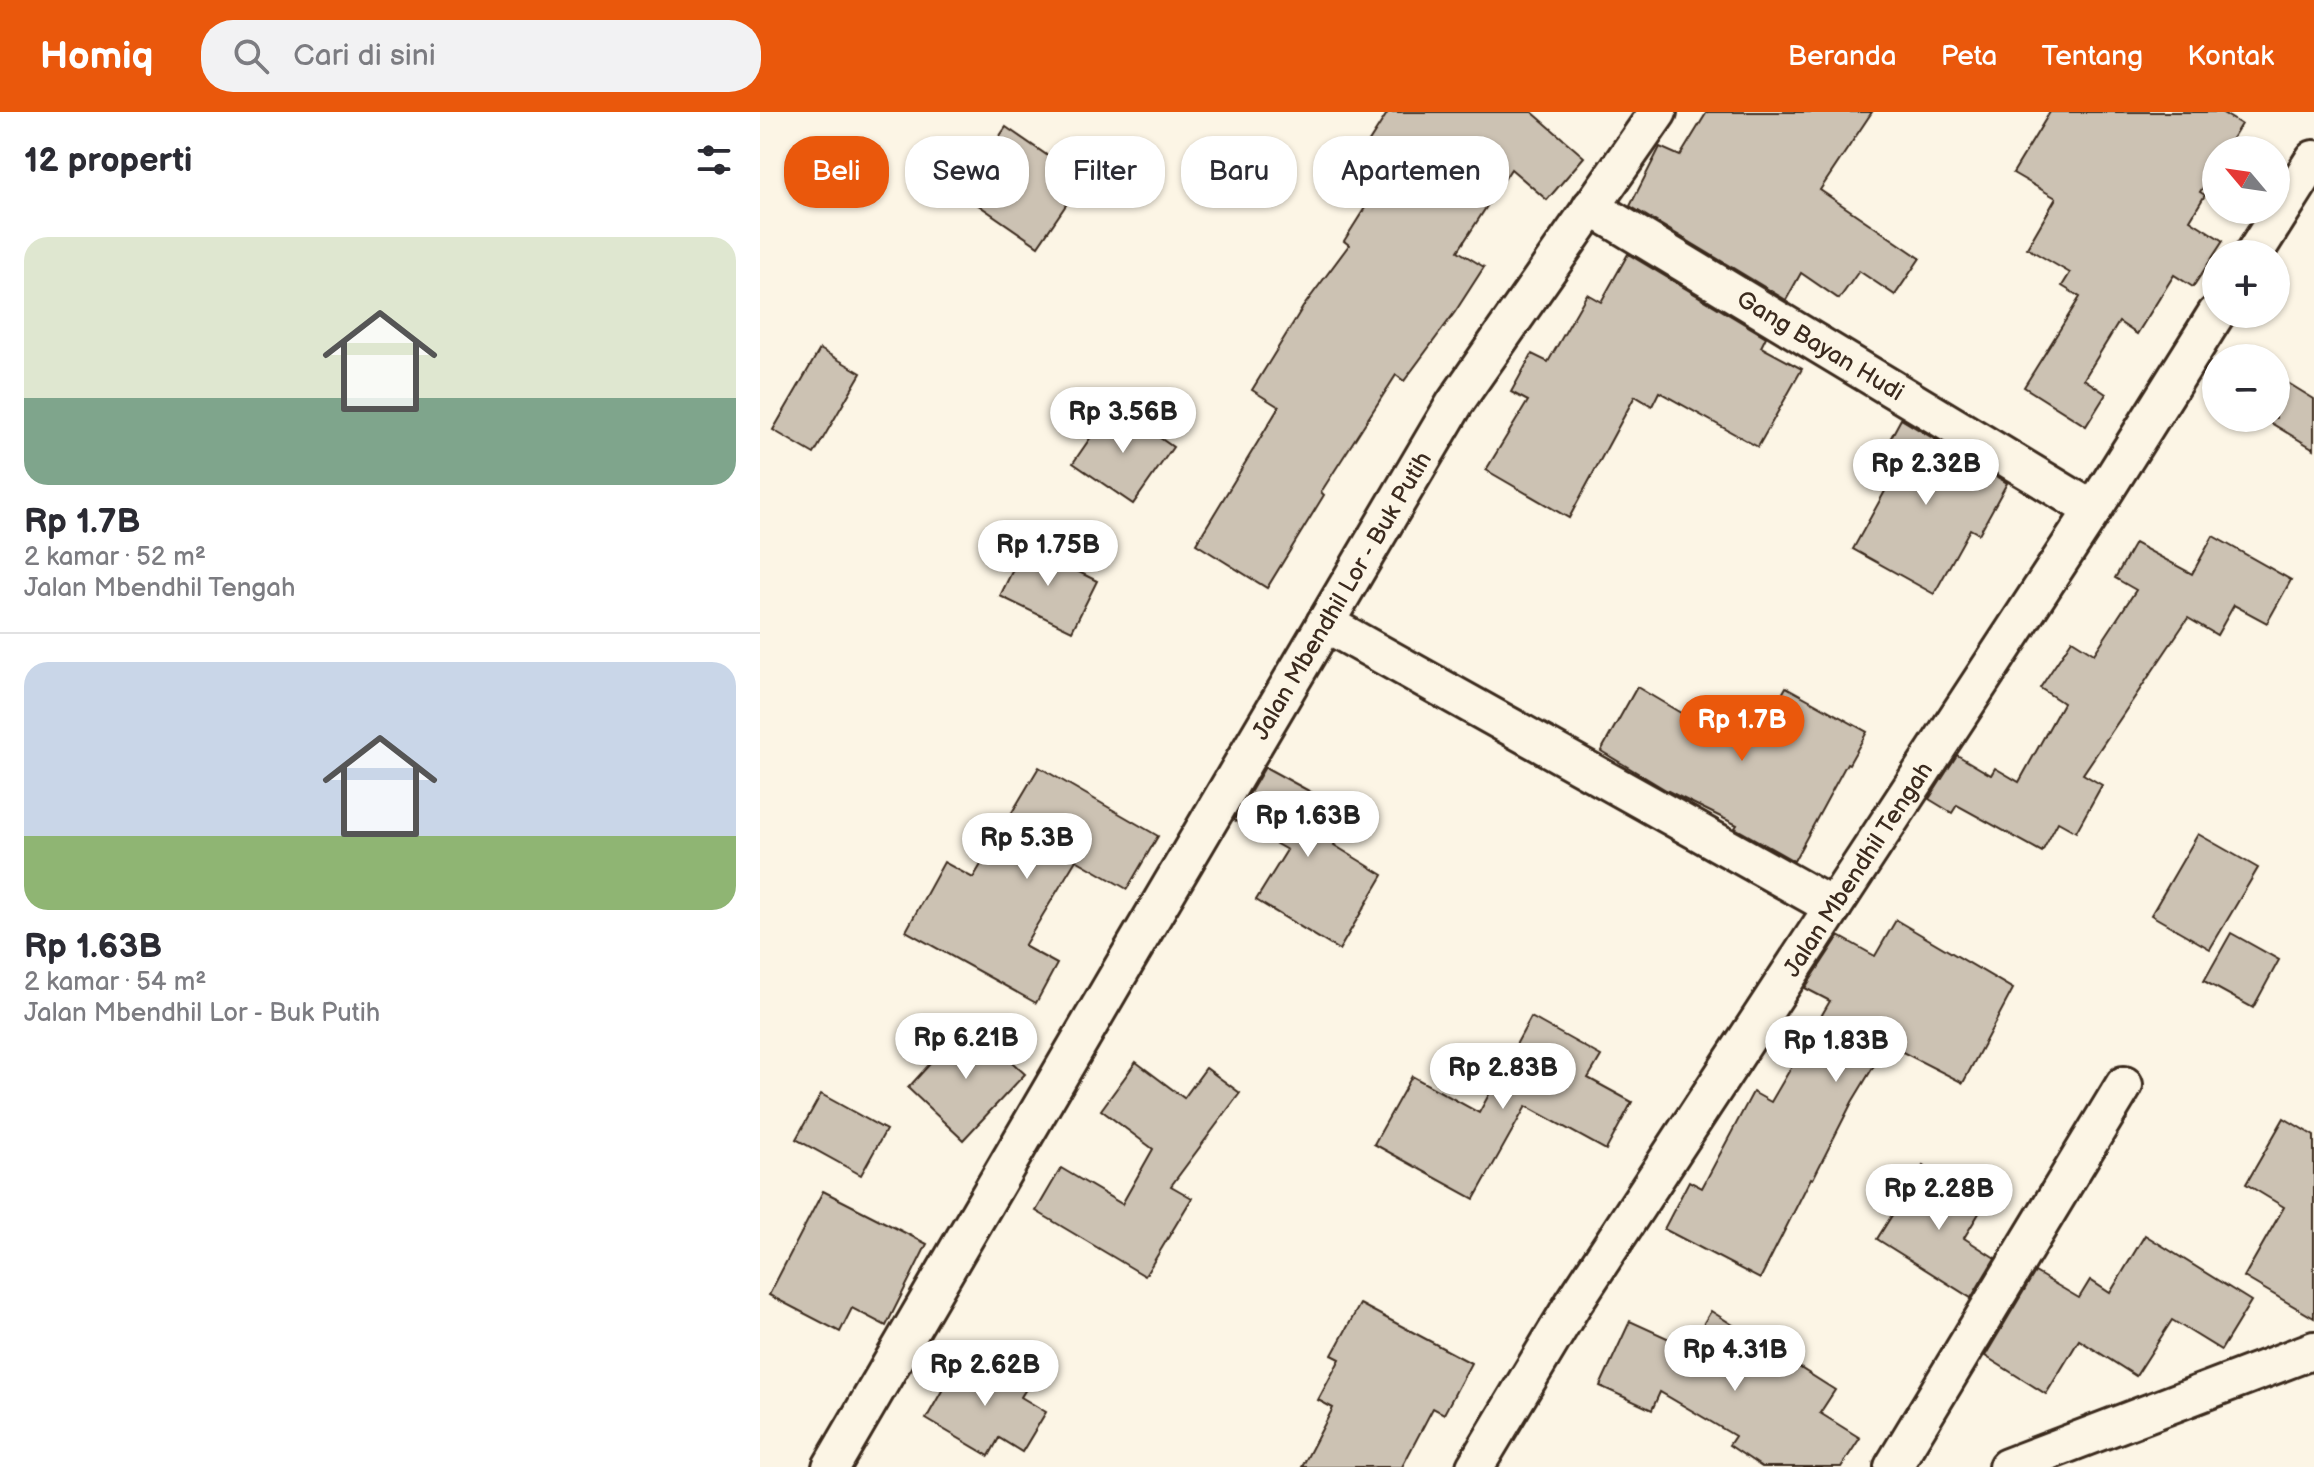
<!DOCTYPE html>
<html lang="id">
<head>
<meta charset="utf-8">
<style>
  :root { --surface:#fff; --page:#f2f2f3; --text:#2b2b33; --muted:#7c7c81; --line:#e1e1e2; --accent:#ea580c }
  body { margin:0; font-family:"Balsamiq Sans",sans-serif; background:var(--page); color:var(--text); height:100vh; display:flex; flex-direction:column; font-size:30px; white-space:nowrap }
  * { box-sizing:border-box; margin:0 }
  p { font-size:26px; color:var(--muted) }
  .icon { flex:none; width:44px; height:44px; fill:none; stroke:currentColor; stroke-width:2; stroke-linecap:round; stroke-linejoin:round }
  .map { position:relative; flex:1; overflow:hidden }
  .details { display:flex; flex-direction:column; background:var(--surface); width:760px }
  .details>* { flex:none }
  .top-card { position:absolute; left:24px; top:24px; width:760px; height:72px; display:flex; gap:16px }
  .needle { width:52px; rotate:299deg }
  .controls { position:absolute; left:1442px; top:24px; display:grid; gap:16px }
  .controls a { display:grid; place-items:center; width:88px; height:88px; border-radius:50%; background:var(--surface); box-shadow:0 2px 6px #0004; font-size:40px }
  .price { position:absolute; translate:-50% -68px; padding:0 18px; border-radius:28px; background:#fff; color:#222; font-size:26px; line-height:52px; filter:drop-shadow(0 2px 4px #0008) }
  .price::after { content:''; position:absolute; left:50%; top:48px; width:24px; height:18px; margin-left:-12px; background:inherit; clip-path:polygon(0 0,100% 0,50% 100%) }
  .price.on { background:var(--accent); color:#fff }
  ul { padding:0; list-style:none }
  li { display:grid; align-content:center; gap:16px; height:424px; padding:0 24px }
  li+li { border-top:2px solid var(--line) }
  li span { display:grid; place-items:center; height:248px; border-radius:24px; color:#555 }
  li>.icon { margin-inline-start:auto }
  span .icon { width:144px; height:144px; fill:#fffc; stroke-width:1 }
  li b { font-size:34px }
  h2 { display:flex; justify-content:space-between; align-items:center; height:96px; padding:0 24px; font-size:34px }
  .pill { padding:0 28px; border-radius:32px; background:var(--surface); box-shadow:0 2px 6px #0004; font-size:28px; line-height:72px }
  .pill.on { background:var(--accent); color:#fff }
  header { display:flex; align-items:center; gap:48px; box-sizing:border-box; height:112px; padding:0 40px; background:var(--accent); color:#fff }
  header strong { font-size:38px }
  nav { display:flex; gap:44px; margin-inline-start:auto; font-size:28px }
  .search { width:560px; height:72px; background:var(--page); display:flex; align-items:center; gap:20px; box-sizing:border-box; padding:0 28px; border-radius:32px; color:var(--muted); font-size:30px }
  main { display:flex; flex:1; min-height:0 }
  .map>svg:first-child { display:block }
</style>
</head>
<body>
<header>
<strong>Homiq</strong>
<div class="search"><svg class="icon" aria-label="search" viewBox="0 0 24 24"><circle cx="10" cy="10" r="6"/><path d="M15 15l6 6"/></svg>Cari di sini</div>
<nav><a>Beranda</a><a>Peta</a><a>Tentang</a><a>Kontak</a></nav>
</header>
<main>
<section class="details">
<h2>12 properti<svg class="icon" aria-label="filters" viewBox="0 0 24 24"><path d="M4 7h16M4 17h16"/><circle cx="9" cy="7" r="2"/><circle cx="15" cy="17" r="2"/></svg></h2>
<ul>
<li><span style="background:linear-gradient(#dfe7d0 65%,#7fa58c 0)"><svg class="icon" aria-label="home" viewBox="0 0 24 24"><path d="M3 11l9-7 9 7M6 9v11h12V9"/></svg></span><div><b>Rp 1.7B</b><p>2 kamar · 52 m²</p><p>Jalan Mbendhil Tengah</p></div></li>
<li><span style="background:linear-gradient(#c9d6e8 70%,#8fb573 0)"><svg class="icon" aria-label="home" viewBox="0 0 24 24"><path d="M3 11l9-7 9 7M6 9v11h12V9"/></svg></span><div><b>Rp 1.63B</b><p>2 kamar · 54 m²</p><p>Jalan Mbendhil Lor - Buk Putih</p></div></li>
</ul>
</section>
<div class="map">
<svg width="1554" height="1355" viewBox="0 0 1554 1355">
  <rect width="100%" height="100%" fill="#fcf5e5"/>
  <filter id="ink" filterUnits="userSpaceOnUse"><feTurbulence type="fractalNoise" baseFrequency=".0125" numOctaves="2"/><feDisplacementMap in="SourceGraphic" scale="16" xChannelSelector="R" yChannelSelector="G"/><feConvolveMatrix kernelMatrix="1 2 1 2 8 2 1 2 1" color-interpolation-filters="sRGB"/></filter>
  <g filter="url(#ink)">
    <g fill="#ccc2b3" stroke="#3b2a1e" stroke-width="2">
      <path d="M 628,0 L 772,0 L 824,45 L 787,88 L 751,57 L 698,139 L 724,155 L 695,200 L 644,269 L 636,263 L 561,380 L 564,383 L 507,476 L 436,432 L 519,295 L 492,278 L 543,195 L 589,133 L 584,129 L 630,56 L 603,39 Z"/>
      <path d="M 947,0 L 1112,0 L 1060,78 L 1160,146 L 1135,183 L 1099,159 L 1079,187 L 1041,161 L 1026,188 L 870,94 L 900,35 L 920,44 Z"/>
      <path d="M 1290,0 L 1461,0 L 1481,12 L 1465,38 L 1456,38 L 1456,54 L 1440,80 L 1445,83 L 1430,108 L 1463,129 L 1433,175 L 1414,163 L 1377,222 L 1359,210 L 1324,267 L 1346,282 L 1326,314 L 1264,275 L 1320,185 L 1302,174 L 1310,161 L 1267,136 L 1296,86 L 1253,61 Z"/>
      <path d="M 246,15 L 323,68 L 278,134 L 201,81 Z"/>
      <path d="M 868,142 L 1006,225 L 1001,235 L 1042,257 L 998,335 L 899,280 L 892,294 L 875,284 L 809,406 L 726,358 L 768,289 L 751,280 L 772,242 L 788,250 L 827,182 L 841,190 Z"/>
      <path d="M 60,237 L 101,261 L 54,342 L 13,318 Z"/>
      <path d="M 1528,271 L 1554,287 L 1554,337 L 1506,308 L 1516,306 L 1516,291 Z"/>
      <path d="M 353,293 L 413,335 L 373,392 L 313,351 Z"/>
      <path d="M 1141,307 L 1247,371 L 1219,422 L 1210,417 L 1174,482 L 1093,437 L 1129,372 L 1111,362 Z"/>
      <path d="M 1453,424 L 1531,468 L 1507,511 L 1474,493 L 1457,523 L 1428,506 L 1323,662 L 1342,673 L 1316,720 L 1298,710 L 1282,740 L 1197,693 L 1192,701 L 1169,687 L 1197,643 L 1231,663 L 1235,656 L 1259,670 L 1303,591 L 1280,576 L 1312,528 L 1334,542 L 1376,478 L 1355,466 L 1375,431 L 1432,462 Z"/>
      <path d="M 265,433 L 337,469 L 312,519 L 240,484 Z"/>
      <path d="M 877,575 L 931,607 L 937,597 L 989,626 L 992,620 L 999,624 L 1026,575 L 1107,620 L 1089,652 L 1087,651 L 1034,749 L 975,716 L 977,713 L 906,678 L 841,639 Z"/>
      <path d="M 279,655 L 398,724 L 367,777 L 316,748 L 264,834 L 297,852 L 276,891 L 146,819 L 184,750 L 213,766 Z"/>
      <path d="M 505,655 L 591,702 L 574,733 L 623,763 L 579,838 L 496,788 L 527,738 L 474,708 Z"/>
      <path d="M 1438,722 L 1498,756 L 1450,837 L 1391,803 Z"/>
      <path d="M 1136,808 L 1253,877 L 1203,971 L 1127,932 L 1092,990 L 1053,1067 L 1051,1066 L 1000,1167 L 904,1117 L 929,1069 L 942,1076 L 993,980 L 1011,990 L 1070,889 L 1045,876 L 1079,824 L 1115,844 Z"/>
      <path d="M 1471,821 L 1519,848 L 1493,896 L 1444,869 Z"/>
      <path d="M 771,905 L 841,944 L 828,966 L 872,990 L 846,1038 L 766,994 L 714,1087 L 614,1032 L 652,964 L 719,1001 Z"/>
      <path d="M 208,910 L 265,962 L 203,1028 L 148,976 Z"/>
      <path d="M 376,950 L 424,986 L 446,956 L 480,981 L 411,1074 L 432,1086 L 385,1164 L 276,1099 L 301,1056 L 362,1092 L 393,1037 L 341,998 Z"/>
      <path d="M 61,982 L 126,1018 L 101,1063 L 36,1027 Z"/>
      <path d="M 1524,1006 L 1554,1024 L 1554,1206 L 1484,1165 L 1524,1095 L 1486,1072 Z"/>
      <path d="M 1163,1054 L 1224,1093 L 1204,1126 L 1235,1146 L 1211,1186 L 1117,1127 Z"/>
      <path d="M 63,1079 L 167,1132 L 126,1214 L 92,1196 L 80,1220 L 9,1183 Z"/>
      <path d="M 1385,1123 L 1491,1189 L 1461,1238 L 1412,1208 L 1376,1264 L 1319,1228 L 1286,1282 L 1225,1244 L 1275,1160 L 1319,1186 L 1330,1168 L 1350,1181 Z"/>
      <path d="M 600,1192 L 711,1251 L 684,1302 L 673,1296 L 642,1355 L 542,1355 L 573,1296 L 558,1288 L 580,1247 L 572,1243 Z"/>
      <path d="M 951,1199 L 1075,1278 L 1060,1301 L 1100,1326 L 1081,1355 L 1002,1355 L 969,1333 L 975,1324 L 900,1280 L 892,1298 L 840,1274 L 870,1209 L 929,1236 Z"/>
      <path d="M 204,1240 L 266,1277 L 261,1285 L 286,1300 L 262,1340 L 239,1326 L 229,1344 L 166,1307 Z"/>
    </g>
    <g fill="none" stroke-linecap="round" stroke-linejoin="round">
      <g stroke="#3b2a1e" stroke-width="42">
        <g id="street">
          <path id="s1" d="M 831,95 L 1333,398"/>
          <path d="M 1494,142 L 1554,47"/>
          <path d="M 565,511 L 1073,795"/>
          <path id="s2" d="M 71,1355 L 354,870 L 695,291 L 898,0"/>
          <path id="s3" d="M 715,1355 L 813,1192 L 1333,398 L 1456,202"/>
          <path d="M 1133,1355 L 1364,973"/>
          <path d="M 1247,1355 L 1554,1238"/>
        </g>
      </g>
      <use href="#street" stroke="#fcf5e5" stroke-width="36"/>
    </g>
  </g>
  <g text-anchor="middle" dominant-baseline="central" stroke-width="6" stroke-linejoin="round" paint-order="stroke">
    <g font-size="24" fill="#3b2a1e" stroke="#fcf5e5">
      <text stroke="none"><textPath href="#s1" startOffset="268">Gang Bayan Hudi</textPath></text>
      <text stroke="none"><textPath href="#s2" startOffset="1010">Jalan Mbendhil Lor - Buk Putih</textPath></text>
      <text stroke="none"><textPath href="#s3" startOffset="710">Jalan Mbendhil Tengah</textPath></text>
    </g>
  </g>
</svg>
<div class="controls">
<a><svg class="needle" viewBox="-14 -14 28 28"><path d="M0-13l5 13h-10z" fill="#e53935"/><path d="M0 13l5-13h-10z" fill="#7c7c81"/></svg></a>
<a>+</a>
<a>−</a>
</div>
<b class="price" style="left:363px;top:343px">Rp 3.56B</b>
<b class="price" style="left:1166px;top:395px">Rp 2.32B</b>
<b class="price" style="left:288px;top:476px">Rp 1.75B</b>
<b class="price on" style="left:982px;top:651px">Rp 1.7B</b>
<b class="price" style="left:548px;top:747px">Rp 1.63B</b>
<b class="price" style="left:267px;top:769px">Rp 5.3B</b>
<b class="price" style="left:206px;top:969px">Rp 6.21B</b>
<b class="price" style="left:1076px;top:972px">Rp 1.83B</b>
<b class="price" style="left:743px;top:999px">Rp 2.83B</b>
<b class="price" style="left:1179px;top:1120px">Rp 2.28B</b>
<b class="price" style="left:975px;top:1281px">Rp 4.31B</b>
<b class="price" style="left:225px;top:1296px">Rp 2.62B</b>
<div class="top-card">
<a class="pill on">Beli</a>
<a class="pill">Sewa</a>
<a class="pill">Filter</a>
<a class="pill">Baru</a>
<a class="pill">Apartemen</a>
</div>
</div>
</main>
</body>
</html>
